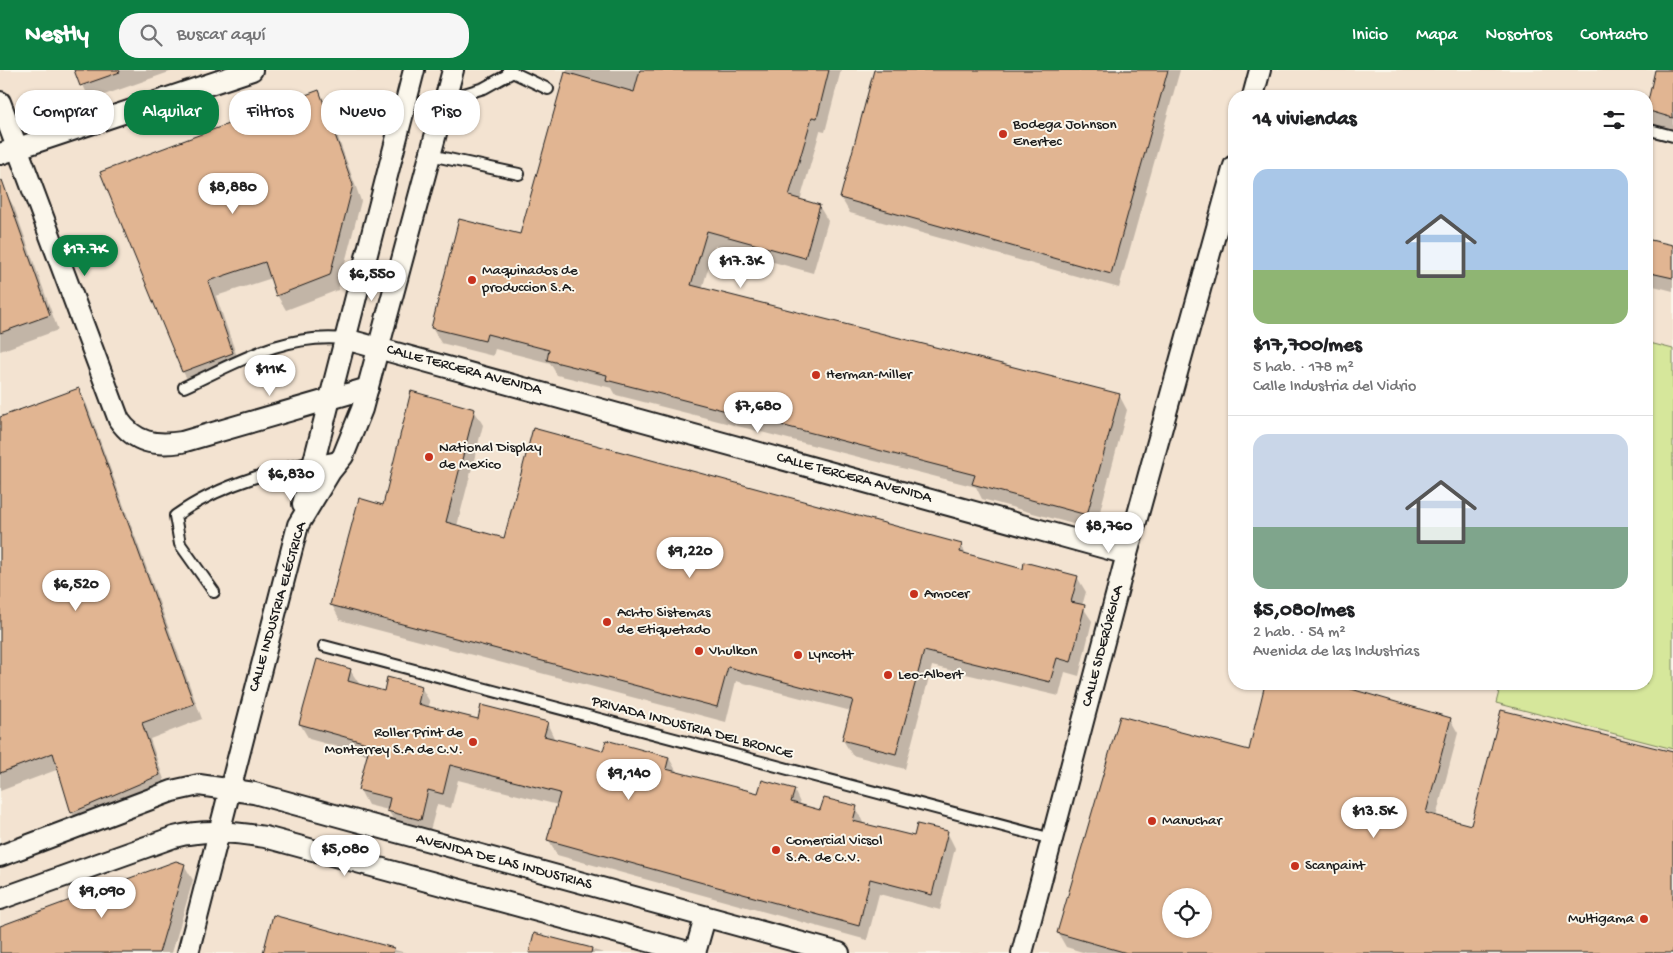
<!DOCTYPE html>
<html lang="es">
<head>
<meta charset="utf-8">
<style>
  :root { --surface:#fff; --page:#f6f6f6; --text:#202124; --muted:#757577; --line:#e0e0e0; --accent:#0b8043 }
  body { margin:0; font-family:"Gochi Hand",sans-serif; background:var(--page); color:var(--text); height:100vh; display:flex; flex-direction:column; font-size:19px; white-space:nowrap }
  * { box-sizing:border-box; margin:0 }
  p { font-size:16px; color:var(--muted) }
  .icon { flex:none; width:28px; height:28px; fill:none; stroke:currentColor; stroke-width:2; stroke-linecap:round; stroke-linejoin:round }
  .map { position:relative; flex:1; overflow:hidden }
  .sheet { position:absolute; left:1228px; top:20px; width:425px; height:600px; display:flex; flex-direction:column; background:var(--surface); border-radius:20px; box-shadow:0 1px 4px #0004 }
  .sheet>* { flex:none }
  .guide { position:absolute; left:15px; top:20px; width:475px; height:45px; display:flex; gap:10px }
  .fabs { position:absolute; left:1162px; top:818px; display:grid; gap:10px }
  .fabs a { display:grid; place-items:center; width:50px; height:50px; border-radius:50%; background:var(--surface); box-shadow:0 1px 4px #0004; font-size:25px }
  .price { position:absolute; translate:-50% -42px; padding:0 11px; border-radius:18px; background:#fff; color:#222; font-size:16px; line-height:32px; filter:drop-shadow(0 1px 2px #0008) }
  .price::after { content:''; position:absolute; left:50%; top:30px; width:15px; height:11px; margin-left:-8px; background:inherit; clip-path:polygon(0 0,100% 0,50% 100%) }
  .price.current { background:var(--accent); color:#fff }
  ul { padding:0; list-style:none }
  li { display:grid; align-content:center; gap:10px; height:265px; padding:0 25px }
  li+li { border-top:1px solid var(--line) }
  li span { display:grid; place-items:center; height:155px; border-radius:15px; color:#555 }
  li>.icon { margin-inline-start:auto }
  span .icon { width:90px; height:90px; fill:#fffc; stroke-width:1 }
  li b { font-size:21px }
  h2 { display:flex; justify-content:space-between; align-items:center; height:60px; padding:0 25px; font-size:21px }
  .tag { padding:0 18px; border-radius:20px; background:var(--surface); box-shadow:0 1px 4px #0004; font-size:18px; line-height:45px }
  .tag.current { background:var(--accent); color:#fff }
  header { display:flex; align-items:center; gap:30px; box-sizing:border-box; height:70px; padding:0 25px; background:var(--accent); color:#fff }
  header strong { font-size:24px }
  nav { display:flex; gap:28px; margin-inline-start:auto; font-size:18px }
  .search { width:350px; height:45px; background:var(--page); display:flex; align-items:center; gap:12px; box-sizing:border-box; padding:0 18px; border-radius:20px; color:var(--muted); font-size:19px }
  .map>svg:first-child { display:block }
</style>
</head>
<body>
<header>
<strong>Nestly</strong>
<div class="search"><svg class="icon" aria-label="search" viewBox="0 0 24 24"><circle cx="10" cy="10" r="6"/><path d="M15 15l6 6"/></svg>Buscar aquí</div>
<nav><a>Inicio</a><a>Mapa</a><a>Nosotros</a><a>Contacto</a></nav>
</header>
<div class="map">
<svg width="1673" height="883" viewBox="0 0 1673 883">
  <rect width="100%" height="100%" fill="#fbf7ec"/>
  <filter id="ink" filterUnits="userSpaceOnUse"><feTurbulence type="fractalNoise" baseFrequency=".02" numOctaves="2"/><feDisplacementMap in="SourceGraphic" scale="10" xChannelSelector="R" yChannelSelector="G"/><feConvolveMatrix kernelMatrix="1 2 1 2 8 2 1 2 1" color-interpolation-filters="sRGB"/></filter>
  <g filter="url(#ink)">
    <path fill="#f3e3d1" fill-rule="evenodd" d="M 0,0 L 1673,0 L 1673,883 L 0,883 ZM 1234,26 L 1646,26 L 1646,614 L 1234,614 ZM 1171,826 L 1204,826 L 1204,859 L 1171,859 Z"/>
    <path fill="#d6e79b" stroke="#79825c" d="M 1646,272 L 1673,279 L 1673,679 L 1496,633 L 1501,614 L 1646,614 Z"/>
    <g fill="#0003" fill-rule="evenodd">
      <path d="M 76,0 L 175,0 L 90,30 Z"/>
      <path d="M 567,0 L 841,0 L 825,62 L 820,61 L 800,131 L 819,136 L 828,151 L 813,203 L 715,176 L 702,219 L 1119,325 L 1127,340 L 1095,460 L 982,429 L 976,417 L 616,325 L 612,318 L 557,305 L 550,293 L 495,279 L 493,286 L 441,273 L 432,258 L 521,166 Z"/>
      <path d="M 875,0 L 1180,0 L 1119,218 L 850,143 L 841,128 Z"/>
      <path d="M 1657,0 L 1673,0 L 1673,60 L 1655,55 L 1647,40 Z"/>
      <path d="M 319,22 L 327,37 L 361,131 L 338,220 L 286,240 L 277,225 L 272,208 L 216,226 L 241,298 L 192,317 L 183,302 L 101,103 Z"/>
      <path d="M 5,122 L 14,137 L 58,260 L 0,281 L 0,124 Z"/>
      <path d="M 1646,170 L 1673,177 L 1673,221 L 1646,214 Z"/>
      <path d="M 79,320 L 87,335 L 202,649 L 150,669 L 168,721 L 81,757 L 72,743 L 59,699 L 0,721 L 0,349 Z"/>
      <path d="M 474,340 L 483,355 L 457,456 L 505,469 L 961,475 L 967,485 L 1023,500 L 1077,507 L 1086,522 L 1082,536 L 1092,551 L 1079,606 L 1065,602 L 1059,626 L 932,596 L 905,699 L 852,685 L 843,670 L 851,641 L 736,611 L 726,652 L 340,550 L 332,535 L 384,436 Z"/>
      <path d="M 1234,446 L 1234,465 L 1230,459 Z"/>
      <path d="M 350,600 L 360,615 L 385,622 L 421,617 L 430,632 L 428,638 L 478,650 L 547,653 L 555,670 L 604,683 L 669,688 L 678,704 L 759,725 L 794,720 L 802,737 L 821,742 L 856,737 L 864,755 L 915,767 L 947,762 L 955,778 L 940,840 L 879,824 L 867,870 L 557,785 L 549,770 L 558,735 L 458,710 L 451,738 L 437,735 L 429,764 L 397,756 L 388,740 L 368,735 L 360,720 L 368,685 L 309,669 L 300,654 Z"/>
      <path d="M 1267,614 L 1330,614 L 1450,649 L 1458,663 L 1436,747 L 1471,756 L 1673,683 L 1673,883 L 1086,883 L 1066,877 L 1058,863 L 1250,682 ZM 1171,826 L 1204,826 L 1204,859 L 1171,859 Z"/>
      <path d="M 184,795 L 193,810 L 172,883 L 0,883 L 0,857 Z"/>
      <path d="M 274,847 L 406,883 L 265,883 Z"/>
      <path d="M 535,864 L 604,883 L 530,883 Z"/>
    </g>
    <g fill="#e1b592" stroke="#1c1c1c" fill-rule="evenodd">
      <path d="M 74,0 L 119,0 L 120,2 L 80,16 Z"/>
      <path d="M 640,0 L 829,0 L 817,48 L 812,47 L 789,126 L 820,135 L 805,188 L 707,161 L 691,215 L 1120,324 L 1087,445 L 972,414 L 975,405 L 606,310 L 607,305 L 547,290 L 549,280 L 487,264 L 485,271 L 431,258 L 459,149 L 520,164 L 565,2 L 634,22 Z"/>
      <path d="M 874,0 L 1168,0 L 1111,204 L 840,128 Z"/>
      <path d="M 1655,0 L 1673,0 L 1673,48 L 1646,40 Z"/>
      <path d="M 319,20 L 353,115 L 330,205 L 276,226 L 265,192 L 208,211 L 233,283 L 182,302 L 100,102 Z"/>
      <path d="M 2,110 L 50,245 L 0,263 L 0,111 Z"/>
      <path d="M 1646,169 L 1673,175 L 1673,208 L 1646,202 Z"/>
      <path d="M 79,318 L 194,634 L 142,653 L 160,705 L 71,743 L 53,683 L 0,703 L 0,347 Z"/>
      <path d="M 411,321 L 475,339 L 446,452 L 504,468 L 533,358 L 962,474 L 960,482 L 1023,499 L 1024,492 L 1078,506 L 1071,532 L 1085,535 L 1071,592 L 1057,588 L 1050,612 L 924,581 L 896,684 L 842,670 L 853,630 L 728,597 L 717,637 L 330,535 L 359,428 L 383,435 Z"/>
      <path d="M 317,589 L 351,599 L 348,611 L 384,621 L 387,607 L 422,616 L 418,634 L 478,649 L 481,635 L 548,652 L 544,666 L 603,681 L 606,670 L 669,687 L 666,699 L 758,723 L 762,710 L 795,719 L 791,732 L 820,740 L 824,728 L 857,736 L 853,751 L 914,766 L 917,754 L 948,761 L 932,825 L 870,809 L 859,856 L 547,770 L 560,723 L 450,695 L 443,724 L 428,720 L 421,750 L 387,741 L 390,728 L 358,720 L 370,674 L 299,654 Z"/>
      <path d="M 1265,614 L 1334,614 L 1451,648 L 1426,743 L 1471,755 L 1501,640 L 1673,682 L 1673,883 L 1127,883 L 1057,863 L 1120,646 L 1249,680 ZM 1171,826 L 1204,826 L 1204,859 L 1171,859 Z"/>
      <path d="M 176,791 L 185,794 L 159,883 L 0,883 L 0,856 Z"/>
      <path d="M 273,845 L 394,878 L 393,883 L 263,883 Z"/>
      <path d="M 534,863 L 592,878 L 591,883 L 529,883 Z"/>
    </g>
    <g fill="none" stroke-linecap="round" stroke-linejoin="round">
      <g stroke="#1c1c1c" stroke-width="14">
        <g id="lane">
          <path d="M 508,0 L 548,19"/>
          <path d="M 444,30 L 484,18 L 513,2"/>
          <path d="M 1646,59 L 1673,66"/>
          <path d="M 430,85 L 519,104"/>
          <path d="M 184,317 C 238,292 283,263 345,269"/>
          <path d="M 214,522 L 180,474 L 175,446 C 221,413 283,397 339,387"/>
          <path d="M 324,576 L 1052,769"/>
        </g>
      </g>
      <g stroke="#1c1c1c" stroke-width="24">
        <g id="street">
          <path d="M 1253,26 L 1260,0"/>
          <path d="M 0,32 L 119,350 C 135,373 155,376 182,372 L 368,318"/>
          <path d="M 0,84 L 252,0"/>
          <path d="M 345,269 L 1127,484"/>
          <path d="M 303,434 L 414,0"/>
          <path d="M 0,786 L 172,721 L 199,715 L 254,723 L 839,883"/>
          <path d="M 0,829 L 174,767 C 205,759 233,762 265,767 L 692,883"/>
          <path d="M 188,883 L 298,455 L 330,402 L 343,386 L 362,339 L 453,0"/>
          <path d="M 695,883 L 705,848"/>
          <path d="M 1022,883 L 1127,484 L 1234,96"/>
        </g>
      </g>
      <use href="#lane" stroke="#fbf7ec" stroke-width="10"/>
      <use href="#street" stroke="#fbf7ec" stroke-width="20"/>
    </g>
  </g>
  <g fill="#c8321e" stroke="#fbf7ec" stroke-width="2">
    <circle cx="1003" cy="64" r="5"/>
    <circle cx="472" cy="210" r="5"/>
    <circle cx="816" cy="305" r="5"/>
    <circle cx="429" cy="387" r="5"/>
    <circle cx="914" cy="524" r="5"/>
    <circle cx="607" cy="552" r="5"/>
    <circle cx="699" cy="581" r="5"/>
    <circle cx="798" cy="585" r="5"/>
    <circle cx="888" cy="605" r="5"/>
    <circle cx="473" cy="672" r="5"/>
    <circle cx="1152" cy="751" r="5"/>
    <circle cx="776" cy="780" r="5"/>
    <circle cx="1295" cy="796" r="5"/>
    <circle cx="1644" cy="849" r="5"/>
  </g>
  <g text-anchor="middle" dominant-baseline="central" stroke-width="4" stroke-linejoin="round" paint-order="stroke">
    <g font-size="15" fill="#1c1c1c" stroke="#fbf7ec" text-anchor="start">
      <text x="1013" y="55">Bodega Johnson<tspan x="1013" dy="17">Enertec</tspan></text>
      <text x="482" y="201">Maquinados de<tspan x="482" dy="17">produccion S.A.</tspan></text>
      <text x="826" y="305">Herman-Miller</text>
      <text x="439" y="378">National Display<tspan x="439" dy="17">de Mexico</tspan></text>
      <text x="924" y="524">Amocer</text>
      <text x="617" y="543">Achto Sistemas<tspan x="617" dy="17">de Etiquetado</tspan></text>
      <text x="709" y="581">Vhulkon</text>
      <text x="808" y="585">Lyncott</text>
      <text x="898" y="605">Leo-Albert</text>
      <text x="463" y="663" text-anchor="end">Roller Print de<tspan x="463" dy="17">Monterrey S.A de C.V.</tspan></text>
      <text x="1162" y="751">Manuchar</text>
      <text x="786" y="771">Comercial Vicsol<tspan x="786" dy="17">S.A. de C.V.</tspan></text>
      <text x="1305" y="796">Scanpaint</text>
      <text x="1634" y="849" text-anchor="end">Multigama</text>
    </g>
    <g font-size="15" fill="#1c1c1c" stroke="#fbf7ec">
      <text transform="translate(464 300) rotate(15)">CALLE TERCERA AVENIDA</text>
      <text transform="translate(854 408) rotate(15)">CALLE TERCERA AVENIDA</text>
      <text transform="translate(278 537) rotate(-74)">CALLE INDUSTRIA ELÉCTRICA</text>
      <text transform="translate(1103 576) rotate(-75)">CALLE SIDERÚRGICA</text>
      <text transform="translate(692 658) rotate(15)">PRIVADA INDUSTRIA DEL BRONCE</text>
      <text transform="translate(504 792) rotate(15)">AVENIDA DE LAS INDUSTRIAS</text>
    </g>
  </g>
</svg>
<div class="fabs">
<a><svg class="icon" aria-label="locate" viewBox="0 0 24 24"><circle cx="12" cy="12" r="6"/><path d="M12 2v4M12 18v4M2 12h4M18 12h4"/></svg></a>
</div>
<b class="price" style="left:233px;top:145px">$8,880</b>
<b class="price current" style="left:85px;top:207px">$17.7K</b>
<b class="price" style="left:741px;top:219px">$17.3K</b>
<b class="price" style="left:372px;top:232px">$6,550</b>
<b class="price" style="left:270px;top:327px">$11K</b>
<b class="price" style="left:758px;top:364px">$7,680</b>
<b class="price" style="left:291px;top:432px">$6,830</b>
<b class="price" style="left:1109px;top:484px">$8,760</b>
<b class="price" style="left:690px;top:509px">$9,220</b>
<b class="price" style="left:76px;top:542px">$6,520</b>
<b class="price" style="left:629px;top:731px">$9,140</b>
<b class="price" style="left:1374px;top:769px">$13.5K</b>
<b class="price" style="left:345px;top:807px">$5,080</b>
<b class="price" style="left:102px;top:849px">$9,090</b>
<div class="guide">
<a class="tag">Comprar</a>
<a class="tag current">Alquilar</a>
<a class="tag">Filtros</a>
<a class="tag">Nuevo</a>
<a class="tag">Piso</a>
</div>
<section class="sheet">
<h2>14 viviendas<svg class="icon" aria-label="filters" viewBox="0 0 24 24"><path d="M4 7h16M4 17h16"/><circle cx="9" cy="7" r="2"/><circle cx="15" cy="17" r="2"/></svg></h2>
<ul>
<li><span style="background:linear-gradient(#a9c7e8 65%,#8fb573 0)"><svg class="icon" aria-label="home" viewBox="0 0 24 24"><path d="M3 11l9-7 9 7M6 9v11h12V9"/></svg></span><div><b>$17,700/mes</b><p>5 hab. · 178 m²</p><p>Calle Industria del Vidrio</p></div></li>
<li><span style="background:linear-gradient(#c9d6e8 60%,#7fa58c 0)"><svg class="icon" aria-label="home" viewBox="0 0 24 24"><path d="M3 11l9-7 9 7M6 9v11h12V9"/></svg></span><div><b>$5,080/mes</b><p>2 hab. · 54 m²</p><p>Avenida de las Industrias</p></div></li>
</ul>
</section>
</div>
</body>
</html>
